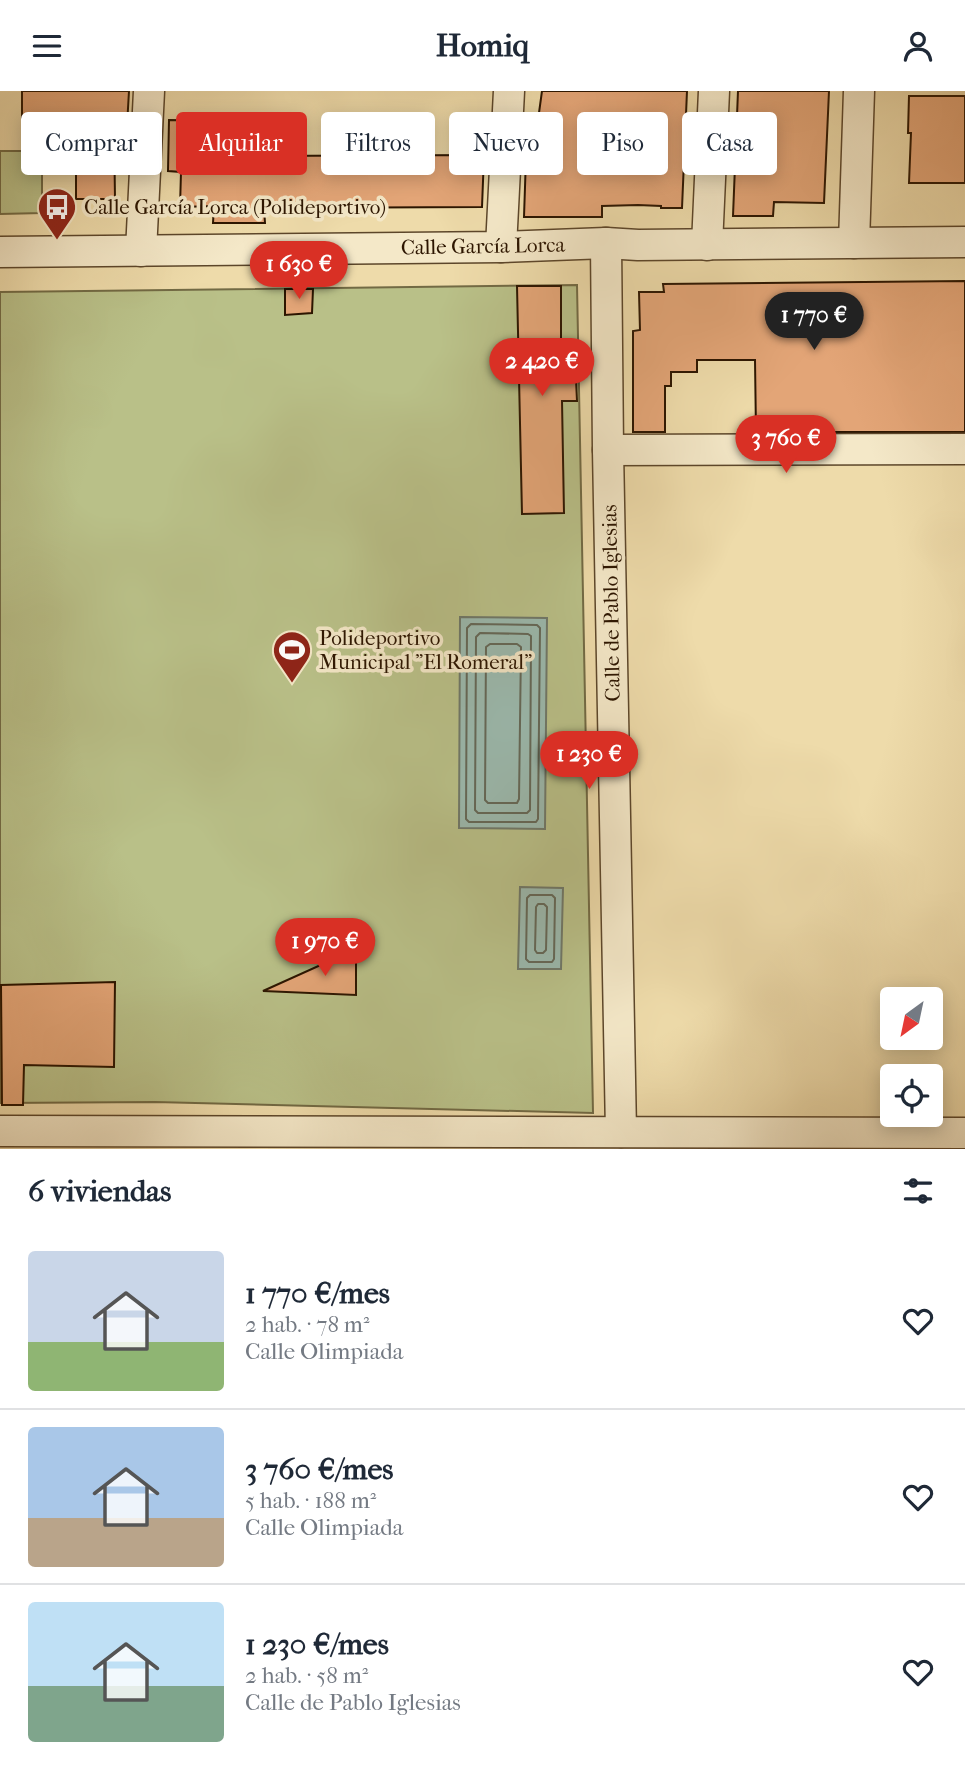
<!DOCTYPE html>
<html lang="es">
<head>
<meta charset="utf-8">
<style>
  :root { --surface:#fff; --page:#f2f2f3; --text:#1f2937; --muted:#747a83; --line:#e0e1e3; --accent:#d93025 }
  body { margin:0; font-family:"IM FELL French Canon",serif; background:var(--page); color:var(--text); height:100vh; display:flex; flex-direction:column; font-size:26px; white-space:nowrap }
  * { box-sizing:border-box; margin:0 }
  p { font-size:23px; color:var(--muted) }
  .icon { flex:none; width:38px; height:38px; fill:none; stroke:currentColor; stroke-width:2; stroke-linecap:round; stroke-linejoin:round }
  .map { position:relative; height:1058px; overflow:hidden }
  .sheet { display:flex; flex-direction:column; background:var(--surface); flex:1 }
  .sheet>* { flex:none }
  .top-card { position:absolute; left:21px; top:21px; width:924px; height:63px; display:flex; gap:14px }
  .needle { width:46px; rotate:213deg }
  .buttons { position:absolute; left:880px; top:896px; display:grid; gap:14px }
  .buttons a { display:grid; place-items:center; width:63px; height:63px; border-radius:7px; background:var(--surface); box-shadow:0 4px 18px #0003; font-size:35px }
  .price { position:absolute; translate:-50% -60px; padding:0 16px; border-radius:24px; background:var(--accent); color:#fff; font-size:23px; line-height:46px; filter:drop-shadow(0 2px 4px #0008) }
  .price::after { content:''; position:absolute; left:50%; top:42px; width:21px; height:16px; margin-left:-10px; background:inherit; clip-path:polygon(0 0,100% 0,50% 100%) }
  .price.on { background:#222; color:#fff }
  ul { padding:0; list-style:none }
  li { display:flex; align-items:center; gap:21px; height:175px; padding:0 28px }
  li+li { border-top:2px solid var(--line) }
  li span { display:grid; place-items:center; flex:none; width:196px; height:140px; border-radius:7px; color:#555 }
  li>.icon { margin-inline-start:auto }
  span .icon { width:84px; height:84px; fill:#fffc; stroke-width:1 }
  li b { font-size:30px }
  h2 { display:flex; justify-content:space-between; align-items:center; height:84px; padding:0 28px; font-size:30px }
  .pill { padding:0 24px; border-radius:7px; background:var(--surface); box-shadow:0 4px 18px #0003; font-size:24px; line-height:63px }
  .pill.on { background:var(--accent); color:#fff }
  header { display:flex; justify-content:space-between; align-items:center; height:91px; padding:0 28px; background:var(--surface); font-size:32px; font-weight:700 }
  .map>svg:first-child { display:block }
</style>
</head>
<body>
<header><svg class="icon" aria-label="menu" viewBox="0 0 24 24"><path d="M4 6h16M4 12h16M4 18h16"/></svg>Homiq<svg class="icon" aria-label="person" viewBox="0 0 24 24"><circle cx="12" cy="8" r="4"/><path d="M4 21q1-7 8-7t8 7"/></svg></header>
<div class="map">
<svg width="965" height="1058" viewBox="0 0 965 1058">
  <rect width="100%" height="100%" fill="#eedbaa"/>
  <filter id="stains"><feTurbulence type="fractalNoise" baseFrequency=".00286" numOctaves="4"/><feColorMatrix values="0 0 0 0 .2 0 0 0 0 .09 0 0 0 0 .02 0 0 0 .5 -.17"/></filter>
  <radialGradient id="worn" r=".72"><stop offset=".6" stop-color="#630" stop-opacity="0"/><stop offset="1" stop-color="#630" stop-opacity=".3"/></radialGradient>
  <g fill="#b9c088" stroke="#726a44" stroke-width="2">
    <path d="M 0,60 L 42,60 L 42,122 L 0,123 Z"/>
    <path d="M 577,194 L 593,1022 L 155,1011 L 0,1012 L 0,201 Z"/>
  </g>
  <g fill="#9bbaaf" stroke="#6f7869" stroke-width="2">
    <path d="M 460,526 L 547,527 L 545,738 L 459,737 Z"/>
    <path d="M 520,796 L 563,797 L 561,878 L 518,878 Z"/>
  </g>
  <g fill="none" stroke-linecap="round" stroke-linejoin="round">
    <g stroke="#646858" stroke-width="2">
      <path d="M 471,533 L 537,534 L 540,537 L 538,728 L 536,731 L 469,731 L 466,728 L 467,537 Z"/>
      <path d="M 480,542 L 528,543 L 531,545 L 530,719 L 527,722 L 478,722 L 475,719 L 476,546 Z"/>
      <path d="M 490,553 L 517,553 L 521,556 L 519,708 L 517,712 L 488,712 L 485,709 L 486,556 Z"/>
      <path d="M 530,804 L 552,804 L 555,807 L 554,868 L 552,871 L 529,871 L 526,868 L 527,807 Z"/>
      <path d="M 538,813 L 544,813 L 547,816 L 546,859 L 543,862 L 537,862 L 535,859 L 536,816 Z"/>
    </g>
  </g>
  <g fill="#e3a577" stroke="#2c1500" stroke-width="2">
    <path d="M 22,0 L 129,0 L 127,35 L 114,35 L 115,108 L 76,108 L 76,35 L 22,35 Z"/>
    <path d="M 542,0 L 687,0 L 682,117 L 661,117 L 661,115 L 638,114 L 602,115 L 602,126 L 524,126 L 526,66 L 539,67 L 541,42 L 538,29 Z"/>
    <path d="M 738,0 L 829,0 L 824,112 L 774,111 L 773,125 L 733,125 Z"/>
    <path d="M 909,5 L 965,5 L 965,92 L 909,92 L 911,42 L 908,42 Z"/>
    <path d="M 169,29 L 234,30 L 232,65 L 484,64 L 482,116 L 264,117 L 265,132 L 213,132 L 214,115 L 180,116 L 181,81 L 168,80 Z"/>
    <path d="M 965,190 L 965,341 L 756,341 L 755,269 L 697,269 L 697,281 L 671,281 L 671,295 L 665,295 L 665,341 L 633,341 L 633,240 L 640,239 L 639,201 L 664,201 L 663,193 Z"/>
    <path d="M 517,195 L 561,195 L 561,268 L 575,267 L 577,310 L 562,310 L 564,422 L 522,423 Z"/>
    <path d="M 285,198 L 313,198 L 312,222 L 285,224 Z"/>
    <path d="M 356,858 L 356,904 L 263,900 Z"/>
    <path d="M 115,891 L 114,976 L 24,974 L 23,1014 L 2,1014 L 1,894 Z"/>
  </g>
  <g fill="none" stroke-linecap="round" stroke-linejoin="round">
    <g stroke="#5c462a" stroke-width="33">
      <g id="street">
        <path d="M 606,152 L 608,359 L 621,1041"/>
        <path d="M 854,152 L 859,0"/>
        <path d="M 707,154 L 714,0"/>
        <path d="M 501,156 L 509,0"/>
        <path d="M 141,160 L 149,0"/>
        <path d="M 0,161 L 501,156 L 606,152 L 638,154 L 965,151"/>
        <path d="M 608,359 L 965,358"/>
        <path d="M 0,1040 L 965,1042"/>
      </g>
    </g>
    <use href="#street" stroke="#f4e8c8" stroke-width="30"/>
  </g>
  <defs>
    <g id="bus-pin" transform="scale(2.0125)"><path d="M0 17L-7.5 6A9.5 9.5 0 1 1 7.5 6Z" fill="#8f2418" stroke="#f4e8c8"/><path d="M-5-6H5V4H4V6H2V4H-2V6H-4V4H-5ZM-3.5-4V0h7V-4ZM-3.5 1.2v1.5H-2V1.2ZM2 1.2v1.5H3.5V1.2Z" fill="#fff"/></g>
    <g id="stadium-pin" transform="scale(2.0125)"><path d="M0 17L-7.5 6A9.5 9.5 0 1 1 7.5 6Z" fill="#8f2418" stroke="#f4e8c8"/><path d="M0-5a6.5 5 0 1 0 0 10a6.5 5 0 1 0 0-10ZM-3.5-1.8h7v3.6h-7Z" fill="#fff"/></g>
  </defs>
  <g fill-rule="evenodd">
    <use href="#bus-pin" x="57" y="116"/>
    <use href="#stadium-pin" x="292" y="559"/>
  </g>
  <g text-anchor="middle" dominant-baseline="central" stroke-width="7" stroke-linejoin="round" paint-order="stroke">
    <g font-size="21" fill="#2c1500" stroke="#f4e8c8" text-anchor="start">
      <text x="84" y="116">Calle García Lorca (Polideportivo)</text>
      <text x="319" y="547">Polideportivo<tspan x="319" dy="24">Municipal "El Romeral"</tspan></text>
    </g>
    <g font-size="21" fill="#2c1500" stroke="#f4e8c8">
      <text transform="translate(483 155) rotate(-1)">Calle García Lorca</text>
      <text transform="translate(611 512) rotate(-91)">Calle de Pablo Iglesias</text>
    </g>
  </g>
  <rect width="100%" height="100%" filter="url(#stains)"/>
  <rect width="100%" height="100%" fill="url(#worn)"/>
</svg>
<div class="buttons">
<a><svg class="needle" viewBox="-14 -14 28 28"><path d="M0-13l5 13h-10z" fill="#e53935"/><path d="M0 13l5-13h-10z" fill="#747a83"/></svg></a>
<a><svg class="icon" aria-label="locate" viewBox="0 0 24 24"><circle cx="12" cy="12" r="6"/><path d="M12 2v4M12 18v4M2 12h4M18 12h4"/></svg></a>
</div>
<b class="price" style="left:299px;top:210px">1 630 €</b>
<b class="price on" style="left:814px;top:261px">1 770 €</b>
<b class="price" style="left:542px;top:307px">2 420 €</b>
<b class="price" style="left:786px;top:384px">3 760 €</b>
<b class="price" style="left:589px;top:700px">1 230 €</b>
<b class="price" style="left:325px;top:887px">1 970 €</b>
<div class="top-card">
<a class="pill">Comprar</a>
<a class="pill on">Alquilar</a>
<a class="pill">Filtros</a>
<a class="pill">Nuevo</a>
<a class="pill">Piso</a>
<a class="pill">Casa</a>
</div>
</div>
<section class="sheet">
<h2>6 viviendas<svg class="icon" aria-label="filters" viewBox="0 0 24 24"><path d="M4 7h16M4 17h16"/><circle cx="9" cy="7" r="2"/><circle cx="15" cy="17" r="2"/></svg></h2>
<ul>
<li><span style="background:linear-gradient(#c9d6e8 65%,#8fb573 0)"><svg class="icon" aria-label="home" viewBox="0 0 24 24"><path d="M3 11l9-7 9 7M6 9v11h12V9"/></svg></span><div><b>1 770 €/mes</b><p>2 hab. · 78 m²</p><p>Calle Olimpiada</p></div><svg class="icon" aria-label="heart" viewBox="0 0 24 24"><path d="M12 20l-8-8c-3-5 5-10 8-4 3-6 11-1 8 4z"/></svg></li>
<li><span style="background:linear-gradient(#a9c7e8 65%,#b9a48a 0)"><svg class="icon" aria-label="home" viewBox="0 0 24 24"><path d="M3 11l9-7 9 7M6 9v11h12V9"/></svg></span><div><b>3 760 €/mes</b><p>5 hab. · 188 m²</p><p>Calle Olimpiada</p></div><svg class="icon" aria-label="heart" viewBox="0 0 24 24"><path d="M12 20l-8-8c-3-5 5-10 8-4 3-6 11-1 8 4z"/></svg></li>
<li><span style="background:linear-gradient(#bfe0f5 60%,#7fa58c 0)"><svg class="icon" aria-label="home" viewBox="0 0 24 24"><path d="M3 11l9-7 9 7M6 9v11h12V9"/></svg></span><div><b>1 230 €/mes</b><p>2 hab. · 58 m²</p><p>Calle de Pablo Iglesias</p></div><svg class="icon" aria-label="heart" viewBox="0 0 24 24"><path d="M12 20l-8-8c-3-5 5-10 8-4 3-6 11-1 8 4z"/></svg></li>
</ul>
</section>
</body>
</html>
